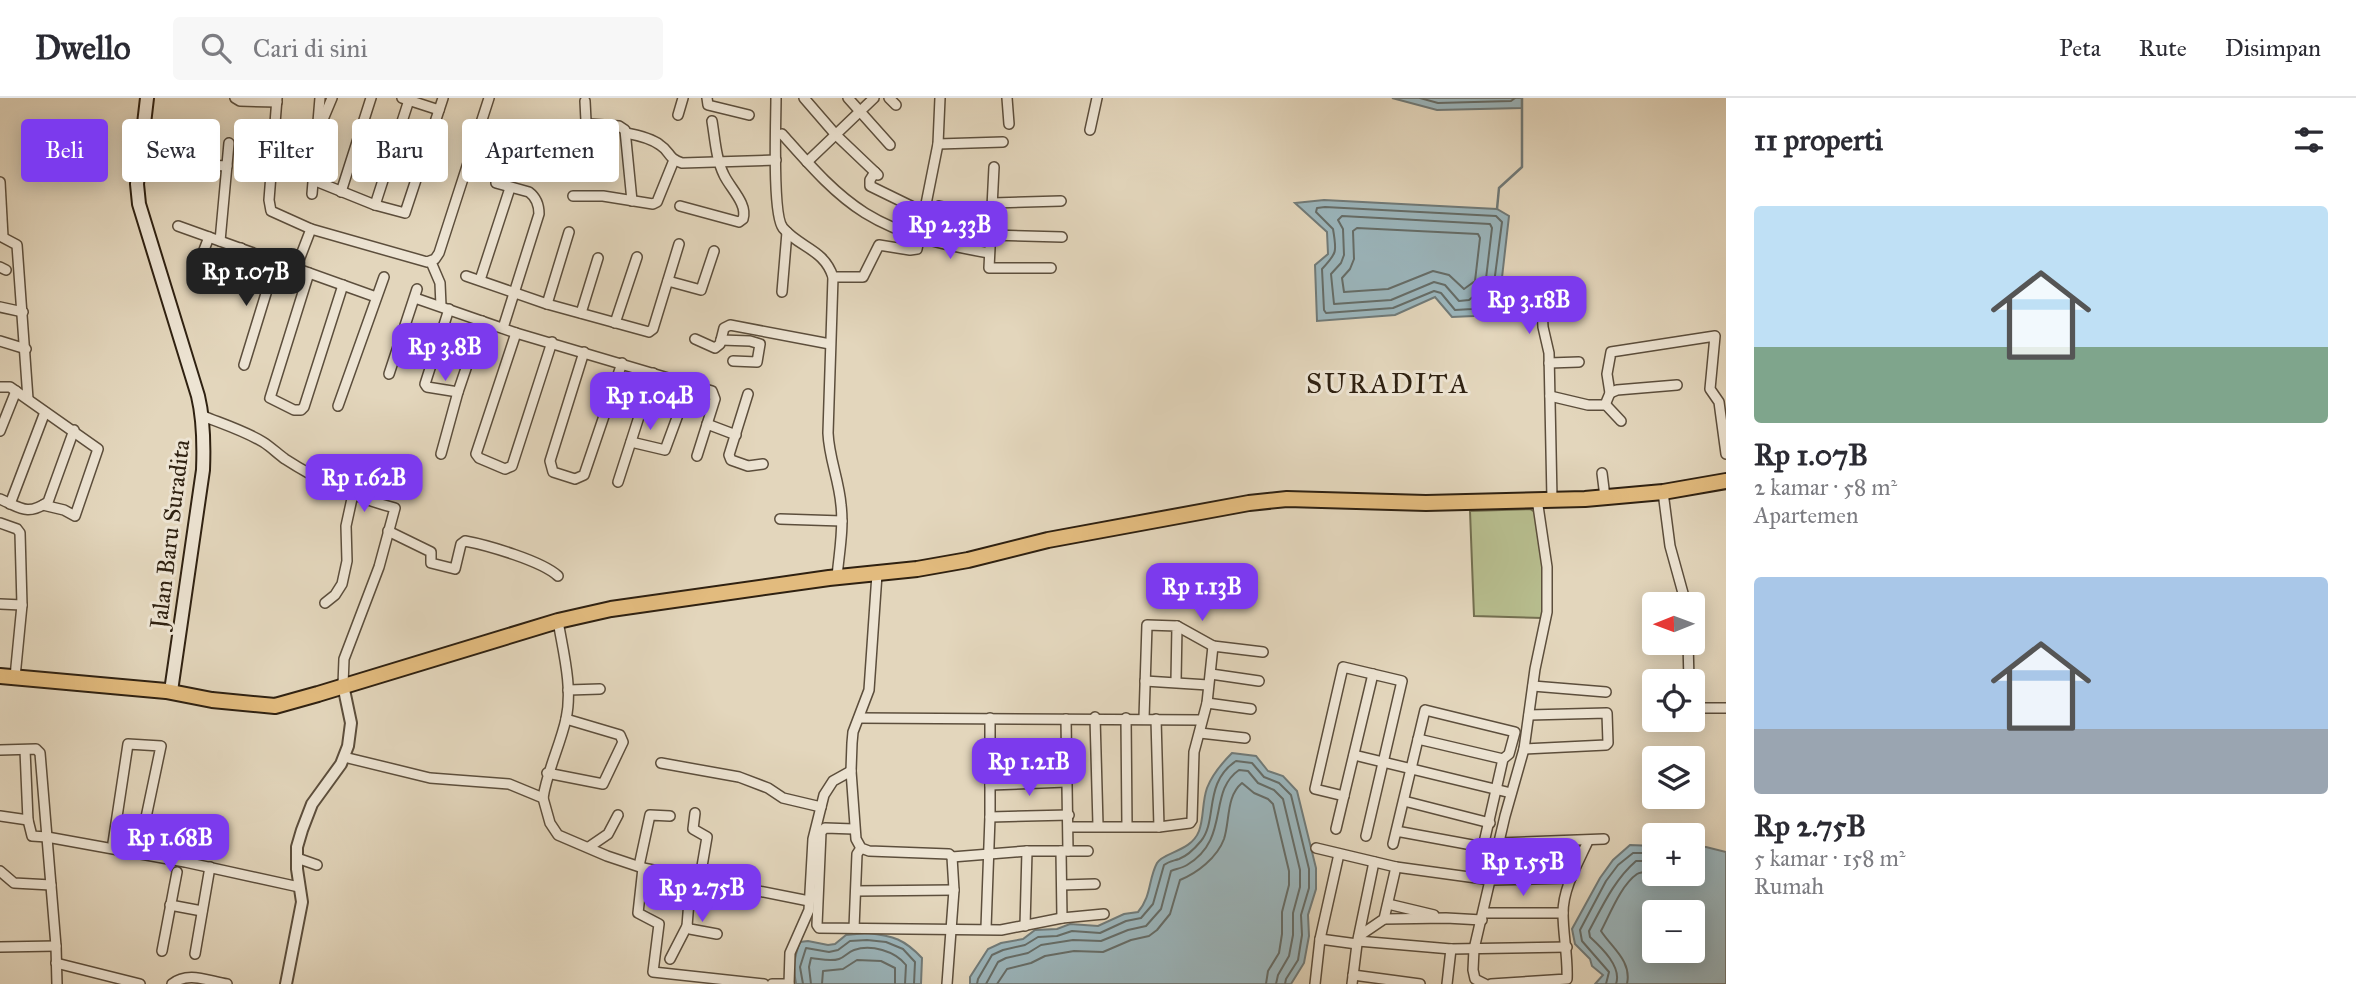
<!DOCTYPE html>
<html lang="id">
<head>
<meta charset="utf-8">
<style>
  :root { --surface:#fff; --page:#f7f7f7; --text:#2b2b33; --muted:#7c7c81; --line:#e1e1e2; --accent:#7c3aed }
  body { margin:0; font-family:"IM FELL Great Primer",serif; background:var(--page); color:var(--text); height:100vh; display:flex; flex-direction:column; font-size:26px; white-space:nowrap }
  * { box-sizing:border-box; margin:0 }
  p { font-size:23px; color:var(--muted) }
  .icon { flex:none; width:38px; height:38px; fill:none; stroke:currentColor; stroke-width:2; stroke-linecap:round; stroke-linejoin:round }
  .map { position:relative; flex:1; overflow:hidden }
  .sheet { display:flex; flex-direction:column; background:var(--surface); width:630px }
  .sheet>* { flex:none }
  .hud { position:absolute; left:21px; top:21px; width:665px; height:63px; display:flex; gap:14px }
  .needle { width:46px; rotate:269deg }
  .fabs { position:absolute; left:1642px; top:494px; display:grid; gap:14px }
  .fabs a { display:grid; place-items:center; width:63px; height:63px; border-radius:7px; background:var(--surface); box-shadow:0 4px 18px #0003; font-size:35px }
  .price { position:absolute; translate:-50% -60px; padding:0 16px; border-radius:14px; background:var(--accent); color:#fff; font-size:23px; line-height:46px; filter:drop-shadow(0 2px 4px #0008) }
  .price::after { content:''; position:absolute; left:50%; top:42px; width:21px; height:16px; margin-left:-10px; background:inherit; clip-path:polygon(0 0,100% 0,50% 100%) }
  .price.selected { background:#222; color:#fff }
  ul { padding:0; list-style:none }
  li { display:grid; align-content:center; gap:14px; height:371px; padding:0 28px }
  li span { display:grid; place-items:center; height:217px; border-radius:7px; color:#555 }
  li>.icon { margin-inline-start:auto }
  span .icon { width:126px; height:126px; fill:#fffc; stroke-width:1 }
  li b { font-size:30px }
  h2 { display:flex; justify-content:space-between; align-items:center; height:84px; padding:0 28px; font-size:30px }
  .chip { padding:0 24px; border-radius:7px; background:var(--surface); box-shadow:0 4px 18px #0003; font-size:24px; line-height:63px }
  .chip.selected { background:var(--accent); color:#fff }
  header { display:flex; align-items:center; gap:42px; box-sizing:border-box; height:98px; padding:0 35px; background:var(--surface); border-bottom:2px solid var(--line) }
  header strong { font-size:33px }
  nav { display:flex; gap:38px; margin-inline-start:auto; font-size:24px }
  .search { width:490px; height:63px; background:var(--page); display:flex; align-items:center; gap:18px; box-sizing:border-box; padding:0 24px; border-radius:7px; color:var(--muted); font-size:26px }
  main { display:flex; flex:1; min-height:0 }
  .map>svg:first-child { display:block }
</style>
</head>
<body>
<header>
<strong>Dwello</strong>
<div class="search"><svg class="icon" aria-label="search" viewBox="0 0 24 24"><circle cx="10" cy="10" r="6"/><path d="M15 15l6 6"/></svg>Cari di sini</div>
<nav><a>Peta</a><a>Rute</a><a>Disimpan</a></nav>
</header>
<main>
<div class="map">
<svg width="1726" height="886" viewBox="0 0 1726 886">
  <rect width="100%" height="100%" fill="#e3d6bc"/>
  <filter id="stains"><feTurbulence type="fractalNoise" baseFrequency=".00286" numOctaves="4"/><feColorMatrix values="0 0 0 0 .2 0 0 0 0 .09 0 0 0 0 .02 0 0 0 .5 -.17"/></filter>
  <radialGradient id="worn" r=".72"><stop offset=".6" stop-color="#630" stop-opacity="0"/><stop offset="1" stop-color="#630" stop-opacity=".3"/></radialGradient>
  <path fill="#b7bd8e" stroke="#736f50" stroke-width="2" d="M 1530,411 L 1535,414 C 1540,449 1548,485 1542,520 L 1474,518 L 1470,413 Z"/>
  <g fill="#9bb6bd" stroke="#707a78" stroke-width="2" fill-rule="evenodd">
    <path d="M 1392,0 L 1522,0 L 1522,10 L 1437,12 Z"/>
    <path d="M 1324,102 L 1497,111 L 1509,118 L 1500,197 L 1474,218 L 1452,219 L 1435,199 L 1395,217 L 1317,223 L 1315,167 L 1328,156 L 1327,134 L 1295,105 Z"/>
    <path d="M 1232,655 L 1256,658 L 1268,673 L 1283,678 L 1297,693 L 1316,770 L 1316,791 L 1308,817 L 1309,838 L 1304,865 L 1291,886 L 970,886 L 970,879 L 988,851 L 1001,845 L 1023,841 L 1035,832 L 1057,831 L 1070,826 L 1098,828 L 1124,816 L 1138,814 C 1152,797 1148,782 1157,765 C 1163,754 1191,754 1199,733 C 1204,720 1202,704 1207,690 C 1212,677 1222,665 1232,655 Z"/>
    <path d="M 1630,747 L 1654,748 L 1654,775 L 1692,775 L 1692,749 L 1706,749 L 1726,754 L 1726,886 L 1595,886 L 1603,877 L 1592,868 L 1590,861 L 1575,846 L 1572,831 L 1600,780 L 1613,762 ZM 1654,814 L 1692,814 L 1692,852 L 1654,852 Z"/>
    <path d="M 867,835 C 894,838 904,841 922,860 L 921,886 L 796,886 C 793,870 794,859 800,844 L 808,843 L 828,847 L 835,846 L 846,837 Z"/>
  </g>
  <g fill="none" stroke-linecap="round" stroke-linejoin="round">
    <g stroke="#656c67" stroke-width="2">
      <path d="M 1420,0 L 1438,5 L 1511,3 L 1515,0"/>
      <path d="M 1325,109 L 1496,118 L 1502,124 L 1493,193 L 1472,211 L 1455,212 L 1441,195 L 1434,193 L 1393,210 L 1326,215 L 1324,212 L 1322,171 C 1337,155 1337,154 1333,131 L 1316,114 L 1317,110 Z"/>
      <path d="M 1342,118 L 1490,126 L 1492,130 L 1485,189 L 1469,202 L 1459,203 L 1445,187 L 1434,184 L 1391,202 L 1334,206 L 1331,176 L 1341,165 L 1344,157 L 1343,131 L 1338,122 Z"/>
      <path d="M 1357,130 L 1478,136 L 1480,140 L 1475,183 L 1464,191 L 1449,177 L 1433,173 L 1388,191 L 1344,194 L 1342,180 L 1350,171 L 1354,161 L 1353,133 Z"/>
      <path d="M 803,886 L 800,869 L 806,850 L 829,854 L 838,852 L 850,843 L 867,842 L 886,844 L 903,851 L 915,864 L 914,886"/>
      <path d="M 811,886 L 809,869 L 811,860 C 821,861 830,864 839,861 C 845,859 848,854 854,852 C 871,846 895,853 906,867 L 905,886"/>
      <path d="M 822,886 L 823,873 L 843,871 L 857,862 L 881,863 L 895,870 L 895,886"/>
      <path d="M 977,886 L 978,881 L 992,857 L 1003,852 L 1025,847 L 1038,839 L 1057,838 L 1072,833 L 1100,835 L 1126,823 L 1141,820 L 1153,806 L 1164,767 C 1169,763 1173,763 1179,761 C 1187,758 1196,749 1201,743 C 1218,722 1203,685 1236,663 L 1252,665 L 1264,679 L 1279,685 L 1291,697 L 1309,771 L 1309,790 L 1301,817 L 1302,837 L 1298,862 L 1286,881 L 1285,886"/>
      <path d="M 986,886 L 998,864 L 1006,860 L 1028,855 L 1041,847 L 1073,842 L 1101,843 L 1128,832 L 1146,828 L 1161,811 L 1171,773 C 1176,771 1182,770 1187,767 C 1231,741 1207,694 1239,672 L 1248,673 L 1258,685 L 1274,692 L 1283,701 L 1300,772 L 1300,789 L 1293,815 L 1293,837 L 1289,858 L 1278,877 L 1276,886"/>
      <path d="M 997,886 L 1007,871 L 1031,865 L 1045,858 L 1074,853 L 1103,854 L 1131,842 L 1149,838 L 1157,832 L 1170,816 L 1180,782 C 1197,775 1217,760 1224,741 C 1230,723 1226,698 1242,685 L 1254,695 L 1268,701 L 1273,706 L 1289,773 L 1289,787 L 1282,814 L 1282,836 L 1279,855 L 1268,873 L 1266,886"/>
      <path d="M 1606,886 L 1609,874 L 1582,843 L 1580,832 L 1606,783 L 1618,767 L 1633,755 L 1654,755"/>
      <path d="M 1616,886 C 1622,869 1602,850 1590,839 L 1589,833 C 1602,809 1614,782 1636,763 L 1654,763"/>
      <path d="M 1627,886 C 1632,863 1612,850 1601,833 C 1610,816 1621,787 1637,776 C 1642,773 1648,774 1654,774"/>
    </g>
    <path stroke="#707a78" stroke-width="2.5" d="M 1497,111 L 1499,90 L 1522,69 L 1522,0"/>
    <g stroke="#5c4e3c" stroke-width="12">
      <g id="minor">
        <path d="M 235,0 L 240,3 L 277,4"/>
        <path d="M 277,0 L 269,102 L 271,113 L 311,131 L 427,164 L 435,161 L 439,155 L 489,0"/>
        <path d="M 402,0 L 439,12"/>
        <path d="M 707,0 L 708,7 L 749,17"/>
        <path d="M 776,0 C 776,22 772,117 783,130 C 800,150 824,151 833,179 L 828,335 C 829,360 839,382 841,407 C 844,431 839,455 837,479"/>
        <path d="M 804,0 L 836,37 L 878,77"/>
        <path d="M 848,0 L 890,47"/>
        <path d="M 889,0 L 896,7"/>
        <path d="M 1007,0 L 1009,26"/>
        <path d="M 585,3 L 586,23 L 589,26 L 619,28 L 625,32 L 632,103"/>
        <path d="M 678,17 L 683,0"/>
        <path d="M 319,31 L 332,0"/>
        <path d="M 1090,32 L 1097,0"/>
        <path d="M 626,35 C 637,37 651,40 660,47 C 671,54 667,60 682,65 L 776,62"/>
        <path d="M 782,36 C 807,64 833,95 865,115 C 902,138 948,148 989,155"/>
        <path d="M 478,37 L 591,69"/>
        <path d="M 938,46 L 1003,44"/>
        <path d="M 807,64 L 874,0"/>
        <path d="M 206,67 L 227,68"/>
        <path d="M 994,69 L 989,170 L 1051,170"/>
        <path d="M 875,74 L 870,82 L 870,88 L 911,108 L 913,111 L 907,134"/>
        <path d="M 313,82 L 375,107 L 405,115 L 443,0"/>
        <path d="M 0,84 L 3,139"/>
        <path d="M 496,85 L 529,94 C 537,100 539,107 539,116 L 503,230"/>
        <path d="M 341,94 L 371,0"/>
        <path d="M 312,96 L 320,0"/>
        <path d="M 573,98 L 603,98 L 653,106 L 657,104 L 674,62"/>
        <path d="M 993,105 L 1061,103"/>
        <path d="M 375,107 L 409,2"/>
        <path d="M 680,108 L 739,124 L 743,121 C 748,106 730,90 724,77 C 716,61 715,41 712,23"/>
        <path d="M 939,108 L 991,119"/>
        <path d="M 178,128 L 376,199"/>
        <path d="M 991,137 L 1062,139"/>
        <path d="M 0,138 L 17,147 L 28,301"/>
        <path d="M 220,143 L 229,45"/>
        <path d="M 431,164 L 440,185 L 441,208"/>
        <path d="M 0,169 L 6,172"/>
        <path d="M 197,170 L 209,139"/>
        <path d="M 296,170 L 311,131"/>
        <path d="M 309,175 L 270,300 L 294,312 L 301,312 L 304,309 L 343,187"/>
        <path d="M 466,178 L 547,206 L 649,234 L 653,231 L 679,146"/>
        <path d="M 833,179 L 863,179 L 879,147 L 910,152 L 917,151 L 938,46 L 940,0"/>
        <path d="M 232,182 L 241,150"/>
        <path d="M 480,182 L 510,90"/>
        <path d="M 668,183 L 701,192 L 714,153"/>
        <path d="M 782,194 L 787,134"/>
        <path d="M 1541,195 L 1543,229 L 1549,255 L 1552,401"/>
        <path d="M 415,200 L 516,235 L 712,293 L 715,301 L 697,358"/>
        <path d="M 547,206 L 569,134"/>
        <path d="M 0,209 L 23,214"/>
        <path d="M 449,211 L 425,286 L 427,289 L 458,294"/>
        <path d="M 581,215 L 598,160"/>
        <path d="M 615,225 L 637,159"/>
        <path d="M 516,235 L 476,356 L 479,360 L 505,371 L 512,368 L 552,244"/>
        <path d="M 695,241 L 715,250 L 720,246 L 724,230 L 730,227 L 830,246"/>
        <path d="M 721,242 L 750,243 L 760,246 L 757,264 L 733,263"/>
        <path d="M 0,243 L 26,251"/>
        <path d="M 584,254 L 550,363 L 553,374 L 575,381 L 584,377 L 622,265"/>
        <path d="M 1549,265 L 1579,264"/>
        <path d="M 244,267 L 276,163"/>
        <path d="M 389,276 L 417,191"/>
        <path d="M 0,289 L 10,289 L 98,351 L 75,418 L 64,412 L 43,407"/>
        <path d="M 1610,295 L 1617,292 L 1677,287"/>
        <path d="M 748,296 L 729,357 L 731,362 L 748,368 L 763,366"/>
        <path d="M 1550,298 L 1588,307 L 1605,307 L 1610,295 L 1607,276 L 1611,254 L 1715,238 L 1710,291 L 1719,304 L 1726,356"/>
        <path d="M 1606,307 L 1621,323"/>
        <path d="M 338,308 L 384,179"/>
        <path d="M 203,318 C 223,326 245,333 263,344 C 271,349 278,356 285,361 C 319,383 356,400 395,410 L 379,469 L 344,561 L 343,587"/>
        <path d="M 707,326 L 736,337"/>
        <path d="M 0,333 L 16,293"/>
        <path d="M 631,344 L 665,352 L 689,287"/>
        <path d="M 441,356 L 458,294 L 482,223"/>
        <path d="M 1602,375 L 1605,399"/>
        <path d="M 618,384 L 653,275"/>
        <path d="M 1663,394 L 1670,448 L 1686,506"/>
        <path d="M 0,401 C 21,410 27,418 48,404 L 74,332"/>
        <path d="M 10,406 L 45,314"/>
        <path d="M 780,421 L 842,423"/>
        <path d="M 0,425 L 17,431 L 20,435 L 22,507 L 15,579"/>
        <path d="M 388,433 L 431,454 L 431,465 L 455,471 L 461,446 L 465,443 C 487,447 542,463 558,478"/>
        <path d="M 877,476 L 869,592 L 853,634 L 852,645 L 851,673 L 856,741 L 861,750 L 869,753 L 949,756 L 952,759 L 954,792 L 947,886"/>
        <path d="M 325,505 L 335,497 L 342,486 L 347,463 L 346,428 L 353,396"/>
        <path d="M 0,506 L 22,507"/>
        <path d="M 1177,528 L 1213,548"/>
        <path d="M 1688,544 L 1689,583"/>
        <path d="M 1211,576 L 1259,583"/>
        <path d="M 1145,583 L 1208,587"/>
        <path d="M 1533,588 L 1606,594"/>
        <path d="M 568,592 L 600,591"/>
        <path d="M 1207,605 L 1251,611"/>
        <path d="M 1692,605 L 1704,610 L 1726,610"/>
        <path d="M 1095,619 L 1098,727"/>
        <path d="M 859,620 L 1201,622"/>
        <path d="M 1126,620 L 1127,728"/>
        <path d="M 1144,620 L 1147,527 L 1177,528 L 1176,583"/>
        <path d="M 1066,621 L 1068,753"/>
        <path d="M 1156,621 L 1159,729"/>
        <path d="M 1200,635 L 1245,640"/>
        <path d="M 1418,641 L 1503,661"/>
        <path d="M 1524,651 L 1606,647 L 1608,645 L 1607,615 L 1529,617"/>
        <path d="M 0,652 L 36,651 L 40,655 L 56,848 L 57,886"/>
        <path d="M 25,652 L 28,722 L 32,738 L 47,739 L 185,764 L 299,789"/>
        <path d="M 990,656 L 1065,654"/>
        <path d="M 1354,657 L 1511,695"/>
        <path d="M 344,659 L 430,680 L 509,686 L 543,700 L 550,725 L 558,737 L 607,758 L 643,770 L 809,803"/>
        <path d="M 661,665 L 739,679 L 768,690 L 783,700 L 821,709"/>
        <path d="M 547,675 L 603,686 L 623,644 L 620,637 L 566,621"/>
        <path d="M 990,687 L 1066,684"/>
        <path d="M 1344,698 L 1315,691 L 1343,569 L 1402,583 L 1366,738"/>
        <path d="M 543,700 C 547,673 560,648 566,621 C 573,590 563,553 558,523"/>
        <path d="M 1404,703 L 1490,725"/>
        <path d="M 695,715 L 693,731 L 707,739 L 700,780"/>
        <path d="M 0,718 L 28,722"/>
        <path d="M 990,719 L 1069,717"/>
        <path d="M 1070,729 L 1159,729 L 1190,725 L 1192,722 L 1194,654 L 1207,605 L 1213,548 L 1263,554"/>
        <path d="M 854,731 L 825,730 L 821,734 L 817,827 L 819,830 L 1001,832 L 1062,820 L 1104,816"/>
        <path d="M 1336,731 L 1373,576"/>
        <path d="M 1499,745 L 1604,741"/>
        <path d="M 1393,746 L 1425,612 L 1515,634 L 1509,656 L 1503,661 L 1483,749 L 1396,733"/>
        <path d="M 589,749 L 608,736 L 618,717"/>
        <path d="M 1316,750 L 1396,769 L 1491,782 L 1571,780"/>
        <path d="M 1061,753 L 1062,820"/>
        <path d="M 139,755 L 140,748 L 161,648 L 128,646 L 113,745 L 140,748"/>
        <path d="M 952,759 L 1027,753 L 1088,753"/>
        <path d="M 297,760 L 317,767"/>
        <path d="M 639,768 L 650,717 L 670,718"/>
        <path d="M 643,770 L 638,815 L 659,826 L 653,874 L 764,886"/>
        <path d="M 0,773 L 14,785 L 51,787"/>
        <path d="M 1062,787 L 1095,786"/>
        <path d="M 856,793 L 954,792"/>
        <path d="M 1388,806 L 1434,817"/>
        <path d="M 170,807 L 202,813"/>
        <path d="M 1484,815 L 1563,815"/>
        <path d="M 1384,821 L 1446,820 L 1482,822"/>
        <path d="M 687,828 L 690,831 L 717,836"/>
        <path d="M 1025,828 L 1027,753"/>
        <path d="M 854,830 L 857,756 L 861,750"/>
        <path d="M 986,830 L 990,719 L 990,620"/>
        <path d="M 1359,838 L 1384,821 L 1396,769"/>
        <path d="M 1320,841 L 1357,846"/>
        <path d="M 1358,843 L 1451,851 L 1567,849"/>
        <path d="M 0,849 L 56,848"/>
        <path d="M 162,853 L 177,774"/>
        <path d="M 195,856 L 210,769"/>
        <path d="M 670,861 L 687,828 L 691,778"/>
        <path d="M 56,865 L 140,886"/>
        <path d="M 1353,877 L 1420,886"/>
        <path d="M 172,886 C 188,873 208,883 227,886"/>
        <path d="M 772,886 L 789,886"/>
        <path d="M 789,886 L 790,855 L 809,812 L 813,741 L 824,697 L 833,683 L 851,673"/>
        <path d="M 1315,886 L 1320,841 L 1339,756"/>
        <path d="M 1352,886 L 1357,846 L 1374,764"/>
        <path d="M 1447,886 L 1451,851"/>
        <path d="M 1485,886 L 1475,881 L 1473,872 L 1474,851 L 1505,718 L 1524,651 L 1535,571 L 1547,514 L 1547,469 L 1537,401"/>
        <path d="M 1491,886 L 1567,881 C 1568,858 1563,837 1563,815 C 1563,790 1578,765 1588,743"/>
      </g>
    </g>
    <g stroke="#5c4e3c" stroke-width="14">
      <path id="tertiary" d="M 286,886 L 302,804 L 297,771 L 297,749 L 302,732 L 312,706 L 341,666 L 348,648 L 351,625 L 343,587"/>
    </g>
    <g stroke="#2f2111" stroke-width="16">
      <path id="secondary" d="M 147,0 L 137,86 L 139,106 L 198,298 C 204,323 204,347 203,372 L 171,593"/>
    </g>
    <g stroke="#2f2111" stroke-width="18">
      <path id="primary" d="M 0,578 L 166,593 L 212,602 L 275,608 L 318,596 L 558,523 L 611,511 L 829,480 L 917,471 L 968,462 L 1048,442 L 1249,405 L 1287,401 L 1426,405 L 1585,401 L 1663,394 L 1726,383"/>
    </g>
    <use href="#minor" stroke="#ede4d3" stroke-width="9"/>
    <use href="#tertiary" stroke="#ede4d3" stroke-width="10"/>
    <use href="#secondary" stroke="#ede4d3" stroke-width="12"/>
    <use href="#primary" stroke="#e2bb7e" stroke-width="14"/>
  </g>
  <g text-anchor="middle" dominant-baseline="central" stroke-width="6" stroke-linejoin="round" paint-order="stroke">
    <g font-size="24" fill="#2f2111" stroke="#ede4d3">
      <text transform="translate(170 436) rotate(-83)">Jalan Baru Suradita</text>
    </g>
    <g font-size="28" letter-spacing="2" fill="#2f2111" stroke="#ede4d3">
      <text x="1388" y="285">SURADITA</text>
    </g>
  </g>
  <rect width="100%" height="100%" filter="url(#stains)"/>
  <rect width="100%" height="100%" fill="url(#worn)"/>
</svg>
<div class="fabs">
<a><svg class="needle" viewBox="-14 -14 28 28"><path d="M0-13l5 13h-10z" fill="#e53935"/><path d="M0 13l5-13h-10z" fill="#7c7c81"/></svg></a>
<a><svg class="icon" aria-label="locate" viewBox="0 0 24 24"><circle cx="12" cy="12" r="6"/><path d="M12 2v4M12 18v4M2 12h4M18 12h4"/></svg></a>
<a><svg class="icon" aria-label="layers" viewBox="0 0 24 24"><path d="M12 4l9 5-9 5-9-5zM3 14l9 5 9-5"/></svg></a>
<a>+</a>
<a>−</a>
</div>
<b class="price" style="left:950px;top:163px">Rp 2.33B</b>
<b class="price selected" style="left:246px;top:210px">Rp 1.07B</b>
<b class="price" style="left:1529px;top:238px">Rp 3.18B</b>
<b class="price" style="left:445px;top:285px">Rp 3.8B</b>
<b class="price" style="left:650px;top:334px">Rp 1.04B</b>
<b class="price" style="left:364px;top:416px">Rp 1.62B</b>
<b class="price" style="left:1202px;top:525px">Rp 1.13B</b>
<b class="price" style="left:1029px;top:700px">Rp 1.21B</b>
<b class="price" style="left:170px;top:776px">Rp 1.68B</b>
<b class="price" style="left:1523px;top:800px">Rp 1.55B</b>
<b class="price" style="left:702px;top:826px">Rp 2.75B</b>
<div class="hud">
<a class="chip selected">Beli</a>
<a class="chip">Sewa</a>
<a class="chip">Filter</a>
<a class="chip">Baru</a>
<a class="chip">Apartemen</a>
</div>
</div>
<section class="sheet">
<h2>11 properti<svg class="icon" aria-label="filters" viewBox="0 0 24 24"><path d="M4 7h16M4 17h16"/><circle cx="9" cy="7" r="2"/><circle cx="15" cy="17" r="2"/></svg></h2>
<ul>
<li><span style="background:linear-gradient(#bfe0f5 65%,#7fa58c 0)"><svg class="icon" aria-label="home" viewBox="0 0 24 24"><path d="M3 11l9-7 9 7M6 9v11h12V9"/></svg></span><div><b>Rp 1.07B</b><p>2 kamar · 58 m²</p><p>Apartemen</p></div></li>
<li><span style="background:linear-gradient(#a9c7e8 70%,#9aa5b1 0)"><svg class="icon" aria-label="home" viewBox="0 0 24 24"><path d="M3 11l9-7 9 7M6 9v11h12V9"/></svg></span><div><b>Rp 2.75B</b><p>5 kamar · 158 m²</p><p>Rumah</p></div></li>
</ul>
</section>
</main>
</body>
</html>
